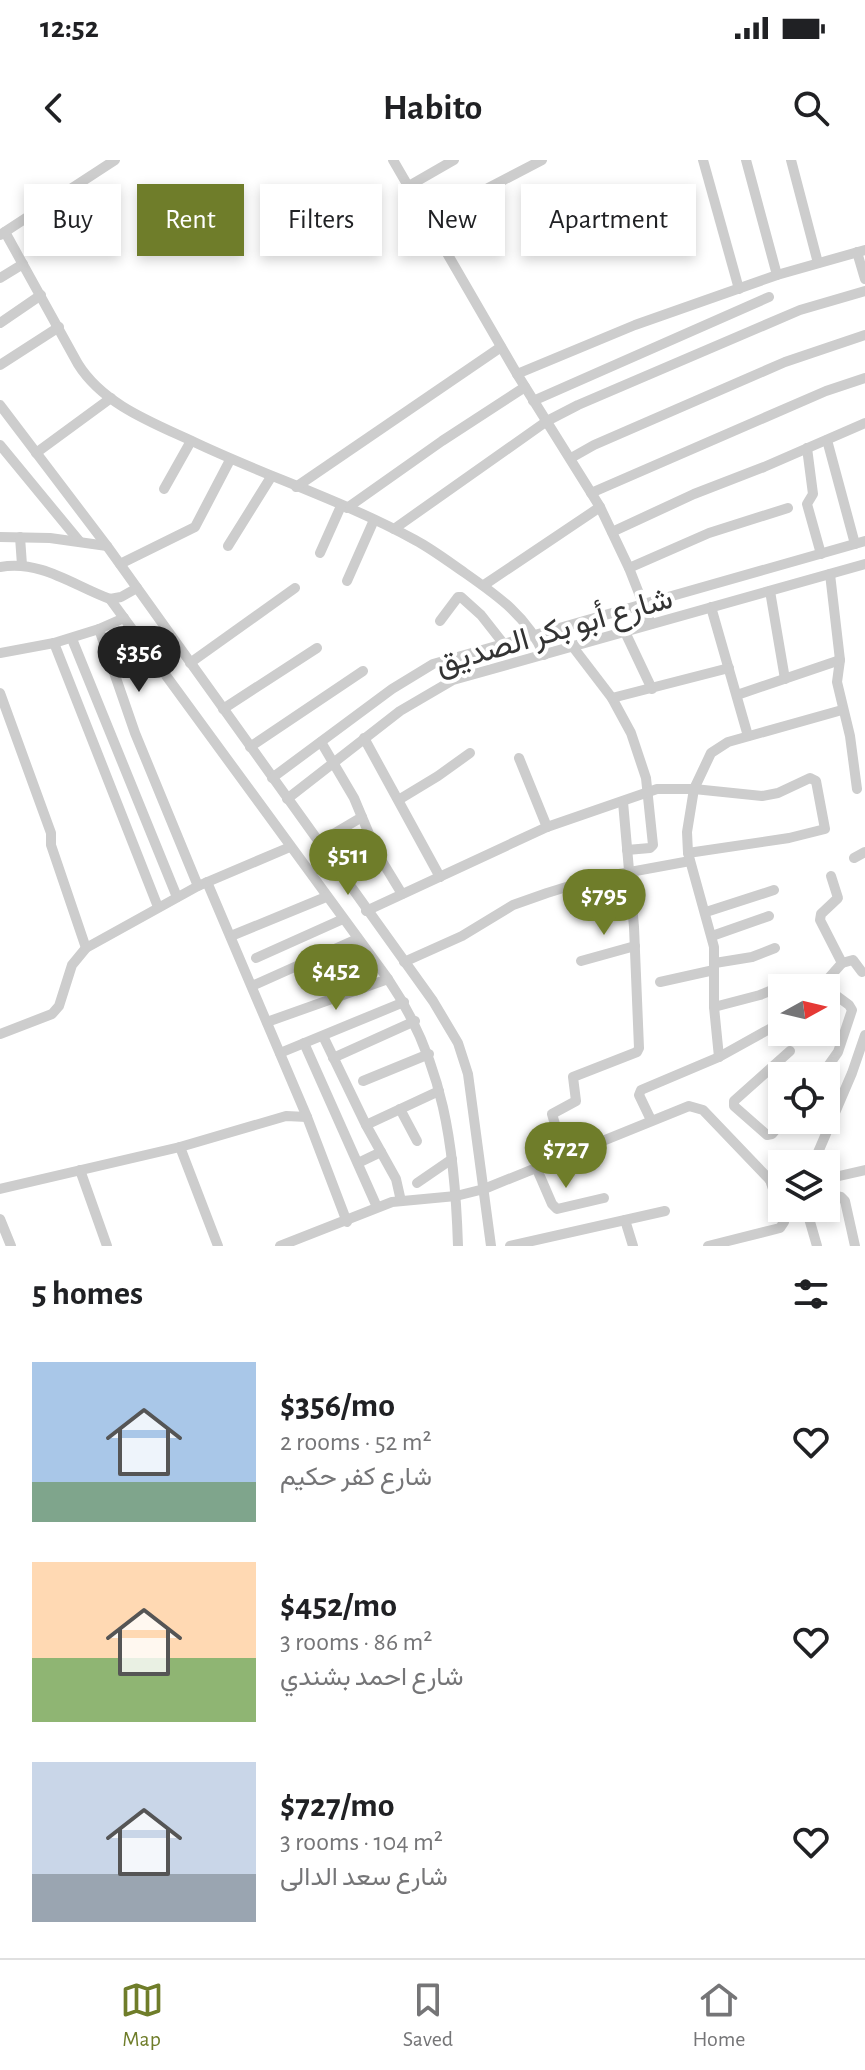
<!DOCTYPE html>
<html lang="en">
<head>
<meta charset="utf-8">
<style>
  :root { --surface:#fff; --page:#f6f6f6; --text:#202124; --muted:#757577; --line:#e0e0e0; --accent:#6f7d2a }
  body { margin:0; font-family:"Alegreya Sans",Vazirmatn,sans-serif; background:var(--page); color:var(--text); height:100vh; display:flex; flex-direction:column; font-size:30px; white-space:nowrap }
  * { box-sizing:border-box; margin:0 }
  p { font-size:26px; color:var(--muted) }
  .icon { flex:none; width:44px; height:44px; fill:none; stroke:currentColor; stroke-width:2; stroke-linecap:round; stroke-linejoin:round }
  .map { position:relative; height:1086px; overflow:hidden }
  .panel { display:flex; flex-direction:column; background:var(--surface); flex:1 }
  .panel>* { flex:none }
  .guide { position:absolute; left:24px; top:24px; width:818px; height:72px; display:flex; gap:16px }
  .needle { width:52px; rotate:82deg }
  .tools { position:absolute; left:768px; top:814px; display:grid; gap:16px }
  .tools a { display:grid; place-items:center; width:72px; height:72px; border-radius:0px; background:var(--surface); box-shadow:0 4px 12px #0003; font-size:40px }
  .price { position:absolute; translate:-50% -68px; padding:0 18px; border-radius:28px; background:var(--accent); color:#fff; font-size:26px; line-height:52px; filter:drop-shadow(0 2px 4px #0008) }
  .price::after { content:''; position:absolute; left:50%; top:48px; width:24px; height:18px; margin-left:-12px; background:inherit; clip-path:polygon(0 0,100% 0,50% 100%) }
  .price.active { background:#222; color:#fff }
  ul { padding:0; list-style:none }
  li { display:flex; align-items:center; gap:24px; height:200px; padding:0 32px }
  li span { display:grid; place-items:center; flex:none; width:224px; height:160px; border-radius:0px; color:#555 }
  li>.icon { margin-inline-start:auto }
  span .icon { width:96px; height:96px; fill:#fffc; stroke-width:1 }
  li b { font-size:34px }
  h2 { display:flex; justify-content:space-between; align-items:center; height:96px; padding:0 32px; font-size:34px }
  .tag { padding:0 28px; border-radius:0px; background:var(--surface); box-shadow:0 4px 12px #0003; font-size:28px; line-height:72px }
  .tag.active { background:var(--accent); color:#fff }
  .status { display:flex; justify-content:space-between; align-items:center; height:56px; padding:0 40px; background:var(--surface); direction:ltr }
  .status svg { height:22px; fill:currentColor }
  header { display:flex; justify-content:space-between; align-items:center; height:104px; padding:0 32px; background:var(--surface); font-size:36px; font-weight:700 }
  .dock { display:flex; justify-content:space-around; align-items:center; height:112px; border-top:2px solid var(--line); background:var(--surface); font-size:22px; color:var(--muted) }
  .dock a { display:grid; justify-items:center; gap:4px }
  .dock .active { color:var(--accent) }
  .map>svg:first-child { display:block }
</style>
</head>
<body>
<div class="status"><b>12:52</b><svg viewBox="0 0 49 12"><path d="M0 12V9h3v3zM5 12V6h3v6zM10 12V3h3v9zM15 12V0h3v12zM26 1h20v11H26zM47 4h2v5h-2z"/></svg></div>
<header><svg class="icon" aria-label="back" viewBox="0 0 24 24"><path d="M15 5l-7 7 7 7"/></svg>Habito<svg class="icon" aria-label="search" viewBox="0 0 24 24"><circle cx="10" cy="10" r="6"/><path d="M15 15l6 6"/></svg></header>
<div class="map">
<svg width="865" height="1086" viewBox="0 0 865 1086">
  <rect width="100%" height="100%" fill="#fff"/>
  <g fill="none" stroke-linecap="round" stroke-linejoin="round">
    <g stroke="#cdcdcd" stroke-width="10">
      <path d="M 393,0 L 517,214 L 600,347 L 629,408 L 651,464"/>
      <path d="M 703,0 L 739,129"/>
      <path d="M 746,0 L 777,115"/>
      <path d="M 791,0 L 818,103"/>
      <path d="M 407,27 L 454,0"/>
      <path d="M 427,60 L 542,0"/>
      <path d="M 5,72 L 78,204 C 103,244 151,262 192,281 C 265,316 344,341 415,380 C 432,389 449,402 465,413 C 498,436 528,457 544,495"/>
      <path d="M 0,75 L 115,0"/>
      <path d="M 857,92 L 865,119"/>
      <path d="M 0,118 L 23,104"/>
      <path d="M 0,163 L 41,135"/>
      <path d="M 0,205 L 59,167"/>
      <path d="M 517,214 L 635,165 L 777,115 L 865,90"/>
      <path d="M 533,241 L 769,137"/>
      <path d="M 0,245 L 107,386 L 433,841 L 458,883 L 468,914 L 491,1086"/>
      <path d="M 827,280 L 855,384"/>
      <path d="M 0,285 L 80,382"/>
      <path d="M 807,288 L 813,334 L 807,344 L 821,394"/>
      <path d="M 36,293 L 111,238"/>
      <path d="M 571,298 L 594,285 L 785,202 L 865,175"/>
      <path d="M 296,327 L 501,187"/>
      <path d="M 164,329 L 191,281"/>
      <path d="M 591,333 L 826,231 L 865,218"/>
      <path d="M 347,348 L 442,281 L 525,227"/>
      <path d="M 394,369 L 547,261 L 578,245 L 800,150 L 865,131"/>
      <path d="M 612,372 L 694,334 L 764,307 L 865,263"/>
      <path d="M 0,377 L 50,378 L 107,386"/>
      <path d="M 20,377 L 22,405"/>
      <path d="M 228,386 L 271,317"/>
      <path d="M 320,393 L 341,346"/>
      <path d="M 120,404 L 195,367 L 230,300"/>
      <path d="M 0,407 C 42,400 72,425 110,439 L 121,437 L 137,428"/>
      <path d="M 629,408 L 709,373 L 788,348"/>
      <path d="M 830,414 L 840,500 L 837,522 L 850,576 L 857,629"/>
      <path d="M 347,421 L 374,360"/>
      <path d="M 484,425 L 600,347"/>
      <path d="M 770,431 L 785,519"/>
      <path d="M 110,439 L 388,819 C 444,901 455,989 458,1086"/>
      <path d="M 711,447 L 748,576"/>
      <path d="M 440,461 L 458,437 L 461,437 L 481,455 L 503,483"/>
      <path d="M 99,469 L 124,458"/>
      <path d="M 625,472 L 652,529"/>
      <path d="M 72,479 L 177,737"/>
      <path d="M 54,483 L 158,747"/>
      <path d="M 573,487 L 612,538 L 631,573 L 646,618 L 653,685 L 650,688 L 627,690"/>
      <path d="M 0,493 L 54,483 L 99,469 L 135,573 L 198,726"/>
      <path d="M 190,503 L 295,428"/>
      <path d="M 0,533 L 51,673 L 51,685 L 86,788"/>
      <path d="M 737,535 L 840,500"/>
      <path d="M 612,538 L 729,508"/>
      <path d="M 223,549 L 317,488"/>
      <path d="M 364,578 L 440,717"/>
      <path d="M 321,582 L 354,638 L 377,693 L 402,734"/>
      <path d="M 250,587 L 363,511"/>
      <path d="M 519,598 L 547,667"/>
      <path d="M 272,618 L 392,529 L 433,504 L 865,381"/>
      <path d="M 287,639 L 400,551 L 453,520 L 865,404"/>
      <path d="M 400,639 L 438,616 L 470,593"/>
      <path d="M 318,683 L 362,657"/>
      <path d="M 854,698 L 865,692"/>
      <path d="M 207,722 L 307,957 L 347,1062"/>
      <path d="M 366,751 L 547,667 L 657,629 L 694,629 L 762,636 L 778,633 L 810,618 L 816,621 L 825,669 L 789,678 L 688,693"/>
      <path d="M 706,752 L 774,730"/>
      <path d="M 231,776 L 326,737"/>
      <path d="M 712,776 L 769,756"/>
      <path d="M 256,798 L 343,759"/>
      <path d="M 581,801 L 635,786"/>
      <path d="M 404,802 L 462,776 L 513,745 L 547,733 L 592,719 L 690,701"/>
      <path d="M 715,803 L 752,797 L 775,788"/>
      <path d="M 842,803 L 853,800 L 862,812"/>
      <path d="M 660,822 L 714,810"/>
      <path d="M 252,826 L 357,779"/>
      <path d="M 820,828 L 842,803 L 820,760 L 821,754 L 838,738 L 831,716"/>
      <path d="M 714,847 L 760,835 L 782,826"/>
      <path d="M 267,862 L 388,819"/>
      <path d="M 0,874 L 52,854 L 59,846 L 72,805 L 86,788 L 198,726 L 290,687"/>
      <path d="M 323,876 L 366,965 L 396,1019 L 401,1041"/>
      <path d="M 304,883 L 377,1047"/>
      <path d="M 280,893 L 404,842"/>
      <path d="M 719,897 L 714,847 L 714,787 L 688,693 L 687,672 L 694,629 L 711,593 L 728,582 L 842,550"/>
      <path d="M 333,898 L 415,861"/>
      <path d="M 821,916 L 838,892 L 852,850 L 849,845 L 826,828"/>
      <path d="M 363,921 L 429,894"/>
      <path d="M 400,949 L 417,981"/>
      <path d="M 651,960 L 639,935 L 641,930 L 719,897 L 782,862"/>
      <path d="M 784,960 L 772,974 L 767,975 L 734,946 L 734,941 L 790,891"/>
      <path d="M 366,965 L 439,931"/>
      <path d="M 180,987 L 218,1086"/>
      <path d="M 564,995 L 552,954 L 576,941 L 573,917 L 637,892 L 639,888 L 634,767 L 623,642"/>
      <path d="M 358,1003 L 381,992"/>
      <path d="M 813,1004 L 852,913 L 865,875"/>
      <path d="M 536,1007 L 552,1044 L 557,1049 L 604,1038"/>
      <path d="M 80,1010 L 107,1086"/>
      <path d="M 826,1019 L 865,1010"/>
      <path d="M 417,1023 L 452,999"/>
      <path d="M 0,1029 L 180,987 L 286,956 L 307,957"/>
      <path d="M 826,1034 L 841,1037 L 845,1041 L 855,1086"/>
      <path d="M 806,1048 L 817,1086"/>
      <path d="M 0,1059 L 11,1086"/>
      <path d="M 625,1060 L 633,1086"/>
      <path d="M 280,1086 L 392,1042 L 456,1036 L 484,1029 L 689,946 L 703,950 L 770,1020 L 782,1027"/>
      <path d="M 510,1086 L 665,1051"/>
      <path d="M 708,1086 L 780,1068 L 784,1062 L 770,1020"/>
    </g>
  </g>
  <g text-anchor="middle" dominant-baseline="central" stroke-width="8" stroke-linejoin="round" paint-order="stroke">
    <g font-size="32" fill="#333" stroke="#fff">
      <text transform="translate(554 471) rotate(-16)">شارع أبو بكر الصديق</text>
    </g>
  </g>
</svg>
<div class="tools">
<a><svg class="needle" viewBox="-14 -14 28 28"><path d="M0-13l5 13h-10z" fill="#e53935"/><path d="M0 13l5-13h-10z" fill="#757577"/></svg></a>
<a><svg class="icon" aria-label="locate" viewBox="0 0 24 24"><circle cx="12" cy="12" r="6"/><path d="M12 2v4M12 18v4M2 12h4M18 12h4"/></svg></a>
<a><svg class="icon" aria-label="layers" viewBox="0 0 24 24"><path d="M12 4l9 5-9 5-9-5zM3 14l9 5 9-5"/></svg></a>
</div>
<b class="price active" style="left:139px;top:534px">$356</b>
<b class="price" style="left:348px;top:737px">$511</b>
<b class="price" style="left:604px;top:777px">$795</b>
<b class="price" style="left:336px;top:852px">$452</b>
<b class="price" style="left:566px;top:1030px">$727</b>
<div class="guide">
<a class="tag">Buy</a>
<a class="tag active">Rent</a>
<a class="tag">Filters</a>
<a class="tag">New</a>
<a class="tag">Apartment</a>
</div>
</div>
<section class="panel">
<h2>5 homes<svg class="icon" aria-label="filters" viewBox="0 0 24 24"><path d="M4 7h16M4 17h16"/><circle cx="9" cy="7" r="2"/><circle cx="15" cy="17" r="2"/></svg></h2>
<ul>
<li><span style="background:linear-gradient(#a9c7e8 75%,#7fa58c 0)"><svg class="icon" aria-label="home" viewBox="0 0 24 24"><path d="M3 11l9-7 9 7M6 9v11h12V9"/></svg></span><div><b>$356/mo</b><p>2 rooms · 52 m²</p><p>شارع كفر حكيم</p></div><svg class="icon" aria-label="heart" viewBox="0 0 24 24"><path d="M12 20l-8-8c-3-5 5-10 8-4 3-6 11-1 8 4z"/></svg></li>
<li><span style="background:linear-gradient(#ffd9b3 60%,#8fb573 0)"><svg class="icon" aria-label="home" viewBox="0 0 24 24"><path d="M3 11l9-7 9 7M6 9v11h12V9"/></svg></span><div><b>$452/mo</b><p>3 rooms · 86 m²</p><p>شارع احمد بشندي</p></div><svg class="icon" aria-label="heart" viewBox="0 0 24 24"><path d="M12 20l-8-8c-3-5 5-10 8-4 3-6 11-1 8 4z"/></svg></li>
<li><span style="background:linear-gradient(#c9d6e8 70%,#9aa5b1 0)"><svg class="icon" aria-label="home" viewBox="0 0 24 24"><path d="M3 11l9-7 9 7M6 9v11h12V9"/></svg></span><div><b>$727/mo</b><p>3 rooms · 104 m²</p><p>شارع سعد الدالى</p></div><svg class="icon" aria-label="heart" viewBox="0 0 24 24"><path d="M12 20l-8-8c-3-5 5-10 8-4 3-6 11-1 8 4z"/></svg></li>
</ul>
</section>
<nav class="dock">
<a class="active"><svg class="icon" aria-label="map" viewBox="0 0 24 24"><path d="M3 6l6-2 6 2 6-2v14l-6 2-6-2-6 2zM9 4v14M15 6v14"/></svg>Map</a>
<a><svg class="icon" aria-label="saved" viewBox="0 0 24 24"><path d="M7 4h10v16l-5-4-5 4z"/></svg>Saved</a>
<a><svg class="icon" aria-label="home" viewBox="0 0 24 24"><path d="M3 11l9-7 9 7M6 9v11h12V9"/></svg>Home</a>
</nav>
</body>
</html>
